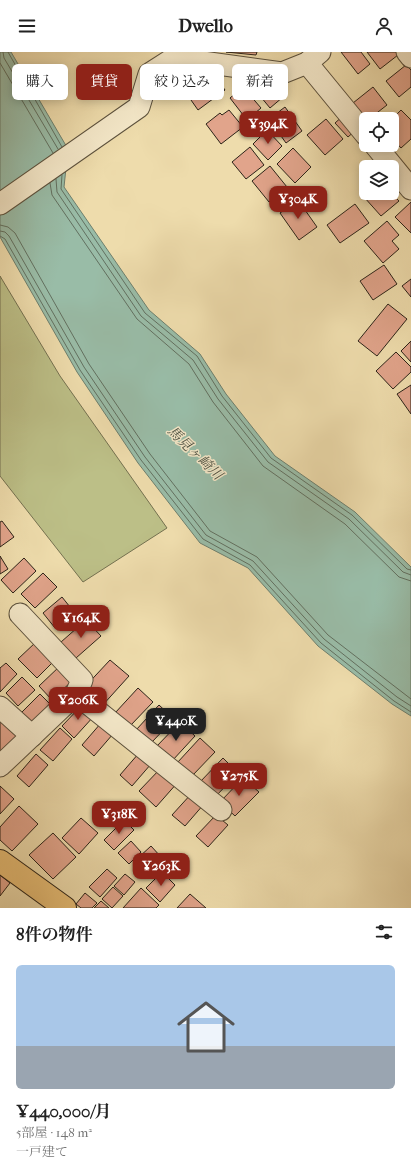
<!DOCTYPE html>
<html lang="ja">
<head>
<meta charset="utf-8">
<style>
  :root { --surface:#fff; --page:#f2f2f2; --text:#222; --muted:#767676; --accent:#8f2418 }
  body { margin:0; font-family:"IM FELL French Canon","Noto Serif JP",serif; background:var(--page); color:var(--text); height:100vh; display:flex; flex-direction:column; font-size:15px; white-space:nowrap }
  * { box-sizing:border-box; margin:0 }
  p { font-size:13px; color:var(--muted) }
  .icon { flex:none; width:22px; height:22px; fill:none; stroke:currentColor; stroke-width:2; stroke-linecap:round; stroke-linejoin:round }
  .map { position:relative; height:856px; overflow:hidden }
  .panel { display:flex; flex-direction:column; background:var(--surface); flex:1 }
  .panel>* { flex:none }
  .hud { position:absolute; left:12px; top:12px; width:387px; height:36px; display:flex; gap:8px }
  .fabs { position:absolute; left:359px; top:60px; display:grid; gap:8px }
  .fabs a { display:grid; place-items:center; width:40px; height:40px; border-radius:6px; background:var(--surface); box-shadow:0 2px 10px #0003; font-size:20px }
  .price { position:absolute; translate:-50% -34px; padding:0 9px; border-radius:8px; background:var(--accent); color:#fff; font-size:13px; line-height:26px; filter:drop-shadow(0 1px 2px #0008) }
  .price::after { content:''; position:absolute; left:50%; top:24px; width:12px; height:9px; margin-left:-6px; background:inherit; clip-path:polygon(0 0,100% 0,50% 100%) }
  .price.current { background:#222; color:#fff }
  ul { padding:0; list-style:none }
  li { display:grid; align-content:center; gap:8px; height:212px; padding:0 16px }
  li span { display:grid; place-items:center; height:124px; border-radius:6px; color:#555 }
  li>.icon { margin-inline-start:auto }
  span .icon { width:72px; height:72px; fill:#fffc; stroke-width:1 }
  li b { font-size:17px }
  h2 { display:flex; justify-content:space-between; align-items:center; height:48px; padding:0 16px; font-size:17px }
  .pill { padding:0 14px; border-radius:6px; background:var(--surface); box-shadow:0 2px 10px #0003; font-size:14px; line-height:36px }
  .pill.current { background:var(--accent); color:#fff }
  header { display:flex; justify-content:space-between; align-items:center; height:52px; padding:0 16px; background:var(--surface); font-size:18px; font-weight:700 }
  .map>svg:first-child { display:block }
</style>
</head>
<body>
<header><svg class="icon" aria-label="menu" viewBox="0 0 24 24"><path d="M4 6h16M4 12h16M4 18h16"/></svg>Dwello<svg class="icon" aria-label="person" viewBox="0 0 24 24"><circle cx="12" cy="8" r="4"/><path d="M4 21q1-7 8-7t8 7"/></svg></header>
<div class="map">
<svg width="411" height="856" viewBox="0 0 411 856">
  <rect width="100%" height="100%" fill="#eedcac"/>
  <filter id="stains"><feTurbulence type="fractalNoise" baseFrequency=".005" numOctaves="4"/><feColorMatrix values="0 0 0 0 .2 0 0 0 0 .09 0 0 0 0 .02 0 0 0 .5 -.17"/></filter>
  <radialGradient id="worn" r=".72"><stop offset=".6" stop-color="#630" stop-opacity="0"/><stop offset="1" stop-color="#630" stop-opacity=".3"/></radialGradient>
  <path fill="#bcbf87" stroke="#747150" d="M 0,224 L 60,324 L 167,476 L 83,530 L 0,424 Z"/>
  <path fill="#99bca7" stroke="#6d7f6e" d="M 0,0 L 11,0 L 68,97 L 64,135 L 149,258 L 200,302 L 226,342 L 275,404 L 355,460 L 411,515 L 411,664 L 392,652 L 318,594 L 248,516 L 200,491 L 138,411 L 77,320 L 0,185 Z"/>
  <g fill="none" stroke-linecap="round" stroke-linejoin="round">
    <g stroke="#627060" stroke-width="1">
      <path d="M 3,0 L 4,6 L 58,97"/>
      <path d="M 8,0 L 62,95"/>
      <path d="M 0,11 L 53,101"/>
      <path d="M 62,123 L 61,137 L 145,261 L 197,304 L 222,344 L 271,406 L 352,463 L 407,517 L 411,518"/>
      <path d="M 56,127 L 57,140 L 141,264 L 193,308 L 218,347 L 268,410 L 349,467 L 403,520 L 411,523"/>
      <path d="M 50,131 L 52,143 L 137,267 L 189,312 L 213,350 L 263,414 L 345,472 L 399,525 L 411,529"/>
      <path d="M 0,173 L 8,175 L 15,181 L 89,312 L 150,402 L 210,479 L 257,505 L 328,583 L 411,647"/>
      <path d="M 0,179 L 5,180 L 9,184 L 84,315 L 145,405 L 206,483 L 253,509 L 324,587 L 397,645 L 411,654"/>
      <path d="M 0,184 L 5,187 L 80,318 L 141,408 L 203,487 L 250,513 L 321,591 L 394,649 L 411,660"/>
    </g>
  </g>
  <g fill="#e1a48b" stroke="#2b2318">
    <path d="M 226,0 L 257,0 L 256,3 Z"/>
    <path d="M 341,0 L 361,0 L 370,12 L 358,22 Z"/>
    <path d="M 367,0 L 396,0 L 398,3 L 380,17 Z"/>
    <path d="M 406,13 L 411,18 L 411,35 L 399,45 L 386,29 Z"/>
    <path d="M 211,19 L 225,38 L 198,58 L 184,38 Z"/>
    <path d="M 269,28 L 283,45 L 270,56 L 256,39 Z"/>
    <path d="M 243,35 L 261,56 L 247,68 L 230,46 Z"/>
    <path d="M 373,35 L 387,53 L 369,67 L 366,67 L 353,51 Z"/>
    <path d="M 285,55 L 302,79 L 286,91 L 269,67 Z"/>
    <path d="M 229,58 L 243,75 L 221,92 L 206,72 L 220,61 L 222,63 Z"/>
    <path d="M 401,58 L 411,68 L 411,87 L 401,96 L 392,86 L 392,67 Z"/>
    <path d="M 344,63 L 357,77 L 348,85 L 335,71 Z"/>
    <path d="M 326,67 L 343,87 L 325,103 L 307,83 Z"/>
    <path d="M 267,78 L 282,94 L 268,108 L 253,92 Z"/>
    <path d="M 250,95 L 264,113 L 246,127 L 232,110 Z"/>
    <path d="M 293,96 L 311,115 L 295,131 L 277,112 Z"/>
    <path d="M 270,114 L 287,135 L 269,150 L 252,129 Z"/>
    <path d="M 369,141 L 391,141 L 399,149 L 381,164 L 364,145 Z"/>
    <path d="M 298,148 L 317,175 L 299,188 L 280,161 Z"/>
    <path d="M 411,150 L 411,181 L 395,165 Z"/>
    <path d="M 355,152 L 369,171 L 340,191 L 327,173 Z"/>
    <path d="M 387,169 L 399,183 L 392,189 L 399,197 L 383,211 L 364,189 Z"/>
    <path d="M 384,213 L 397,232 L 373,248 L 360,229 Z"/>
    <path d="M 411,227 L 411,245 L 402,234 Z"/>
    <path d="M 388,252 L 407,267 L 377,304 L 358,289 Z"/>
    <path d="M 411,289 L 411,310 L 401,299 Z"/>
    <path d="M 396,300 L 411,315 L 411,320 L 393,337 L 376,319 Z"/>
    <path d="M 411,333 L 411,362 L 397,342 Z"/>
    <path d="M 2,469 L 14,485 L 0,495 L 0,470 Z"/>
    <path d="M 0,504 L 8,517 L 0,522 Z"/>
    <path d="M 24,506 L 36,519 L 13,541 L 1,528 Z"/>
    <path d="M 43,521 L 57,535 L 35,556 L 21,542 Z"/>
    <path d="M 62,545 L 74,560 L 55,576 L 43,561 Z"/>
    <path d="M 86,568 L 101,584 L 76,606 L 61,590 Z"/>
    <path d="M 36,590 L 54,609 L 37,626 L 18,607 Z"/>
    <path d="M 110,608 L 129,624 L 101,655 L 81,639 Z"/>
    <path d="M 6,611 L 17,622 L 0,640 L 0,616 Z"/>
    <path d="M 61,613 L 74,627 L 52,648 L 39,634 Z"/>
    <path d="M 22,625 L 35,638 L 18,654 L 6,641 Z"/>
    <path d="M 138,636 L 153,650 L 130,674 L 115,661 Z"/>
    <path d="M 40,642 L 53,655 L 31,676 L 19,663 Z"/>
    <path d="M 82,653 L 94,664 L 74,686 L 62,674 Z"/>
    <path d="M 159,653 L 174,667 L 151,691 L 136,678 Z"/>
    <path d="M 0,667 L 20,687 L 0,706 Z"/>
    <path d="M 180,670 L 195,684 L 172,709 L 156,695 Z"/>
    <path d="M 101,671 L 113,682 L 94,704 L 82,693 Z"/>
    <path d="M 60,676 L 72,687 L 53,709 L 40,698 Z"/>
    <path d="M 200,686 L 215,700 L 192,724 L 177,711 Z"/>
    <path d="M 139,701 L 151,712 L 132,734 L 120,723 Z"/>
    <path d="M 36,702 L 48,713 L 29,735 L 17,724 Z"/>
    <path d="M 223,706 L 238,721 L 215,745 L 199,731 Z"/>
    <path d="M 161,716 L 178,730 L 156,755 L 139,739 Z"/>
    <path d="M 243,726 L 259,740 L 235,764 L 220,750 Z"/>
    <path d="M 0,734 L 14,747 L 0,762 Z"/>
    <path d="M 192,741 L 204,752 L 185,774 L 172,763 Z"/>
    <path d="M 19,754 L 38,772 L 12,799 L 0,788 L 0,775 Z"/>
    <path d="M 216,763 L 228,773 L 208,795 L 196,784 Z"/>
    <path d="M 81,766 L 98,781 L 79,802 L 62,786 Z"/>
    <path d="M 124,768 L 134,778 L 114,798 L 104,788 Z"/>
    <path d="M 53,781 L 76,805 L 53,827 L 29,803 Z"/>
    <path d="M 131,789 L 141,800 L 129,812 L 118,801 Z"/>
    <path d="M 151,794 L 161,805 L 149,816 L 138,806 Z"/>
    <path d="M 107,817 L 117,826 L 100,845 L 89,835 Z"/>
    <path d="M 162,820 L 175,833 L 160,850 L 146,836 Z"/>
    <path d="M 125,822 L 135,830 L 124,843 L 114,834 Z"/>
    <path d="M 0,823 L 10,831 L 0,844 Z"/>
    <path d="M 113,835 L 123,844 L 112,856 L 102,847 Z"/>
    <path d="M 141,836 L 159,853 L 156,856 L 123,856 Z"/>
    <path d="M 85,841 L 97,851 L 92,856 L 81,856 L 76,852 Z"/>
    <path d="M 190,842 L 206,856 L 177,856 Z"/>
    <path d="M 101,849 L 109,856 L 94,856 Z"/>
  </g>
  <g fill="none" stroke-linecap="round" stroke-linejoin="round">
    <g stroke="#5c513d" stroke-width="23">
      <g id="minor">
        <path d="M 407,0 L 411,5"/>
        <path d="M 307,11 L 366,83"/>
        <path d="M 375,93 L 411,137"/>
        <path d="M 0,152 L 139,55 L 149,22 L 174,6 L 282,21 L 307,11 L 320,0"/>
        <path d="M 20,562 L 82,628 L 76,642"/>
        <path d="M 0,655 L 32,684"/>
        <path d="M 0,714 L 76,642 L 221,758"/>
      </g>
    </g>
    <g stroke="#2b2318" stroke-width="24">
      <path id="major" d="M 0,809 L 65,856"/>
    </g>
    <use href="#minor" stroke="#f4e8c9" stroke-width="21"/>
    <use href="#major" stroke="#e7be76" stroke-width="22"/>
  </g>
  <g text-anchor="middle" dominant-baseline="central" stroke-width="3" stroke-linejoin="round" paint-order="stroke">
    <g font-size="14" font-style="italic" fill="#4c5143" stroke="#f4e8c9">
      <text transform="translate(195 401) rotate(44)">馬見ヶ崎川</text>
    </g>
  </g>
  <rect width="100%" height="100%" filter="url(#stains)"/>
  <rect width="100%" height="100%" fill="url(#worn)"/>
</svg>
<div class="fabs">
<a><svg class="icon" aria-label="locate" viewBox="0 0 24 24"><circle cx="12" cy="12" r="6"/><path d="M12 2v4M12 18v4M2 12h4M18 12h4"/></svg></a>
<a><svg class="icon" aria-label="layers" viewBox="0 0 24 24"><path d="M12 4l9 5-9 5-9-5zM3 14l9 5 9-5"/></svg></a>
</div>
<b class="price" style="left:268px;top:93px">¥394K</b>
<b class="price" style="left:298px;top:168px">¥304K</b>
<b class="price" style="left:81px;top:587px">¥164K</b>
<b class="price" style="left:78px;top:669px">¥206K</b>
<b class="price current" style="left:176px;top:690px">¥440K</b>
<b class="price" style="left:239px;top:745px">¥275K</b>
<b class="price" style="left:119px;top:783px">¥318K</b>
<b class="price" style="left:161px;top:835px">¥263K</b>
<div class="hud">
<a class="pill">購入</a>
<a class="pill current">賃貸</a>
<a class="pill">絞り込み</a>
<a class="pill">新着</a>
</div>
</div>
<section class="panel">
<h2>8件の物件<svg class="icon" aria-label="filters" viewBox="0 0 24 24"><path d="M4 7h16M4 17h16"/><circle cx="9" cy="7" r="2"/><circle cx="15" cy="17" r="2"/></svg></h2>
<ul>
<li><span style="background:linear-gradient(#a9c7e8 65%,#9aa5b1 0)"><svg class="icon" aria-label="home" viewBox="0 0 24 24"><path d="M3 11l9-7 9 7M6 9v11h12V9"/></svg></span><div><b>¥440,000/月</b><p>5部屋 · 148 m²</p><p>一戸建て</p></div></li>
</ul>
</section>
</body>
</html>
